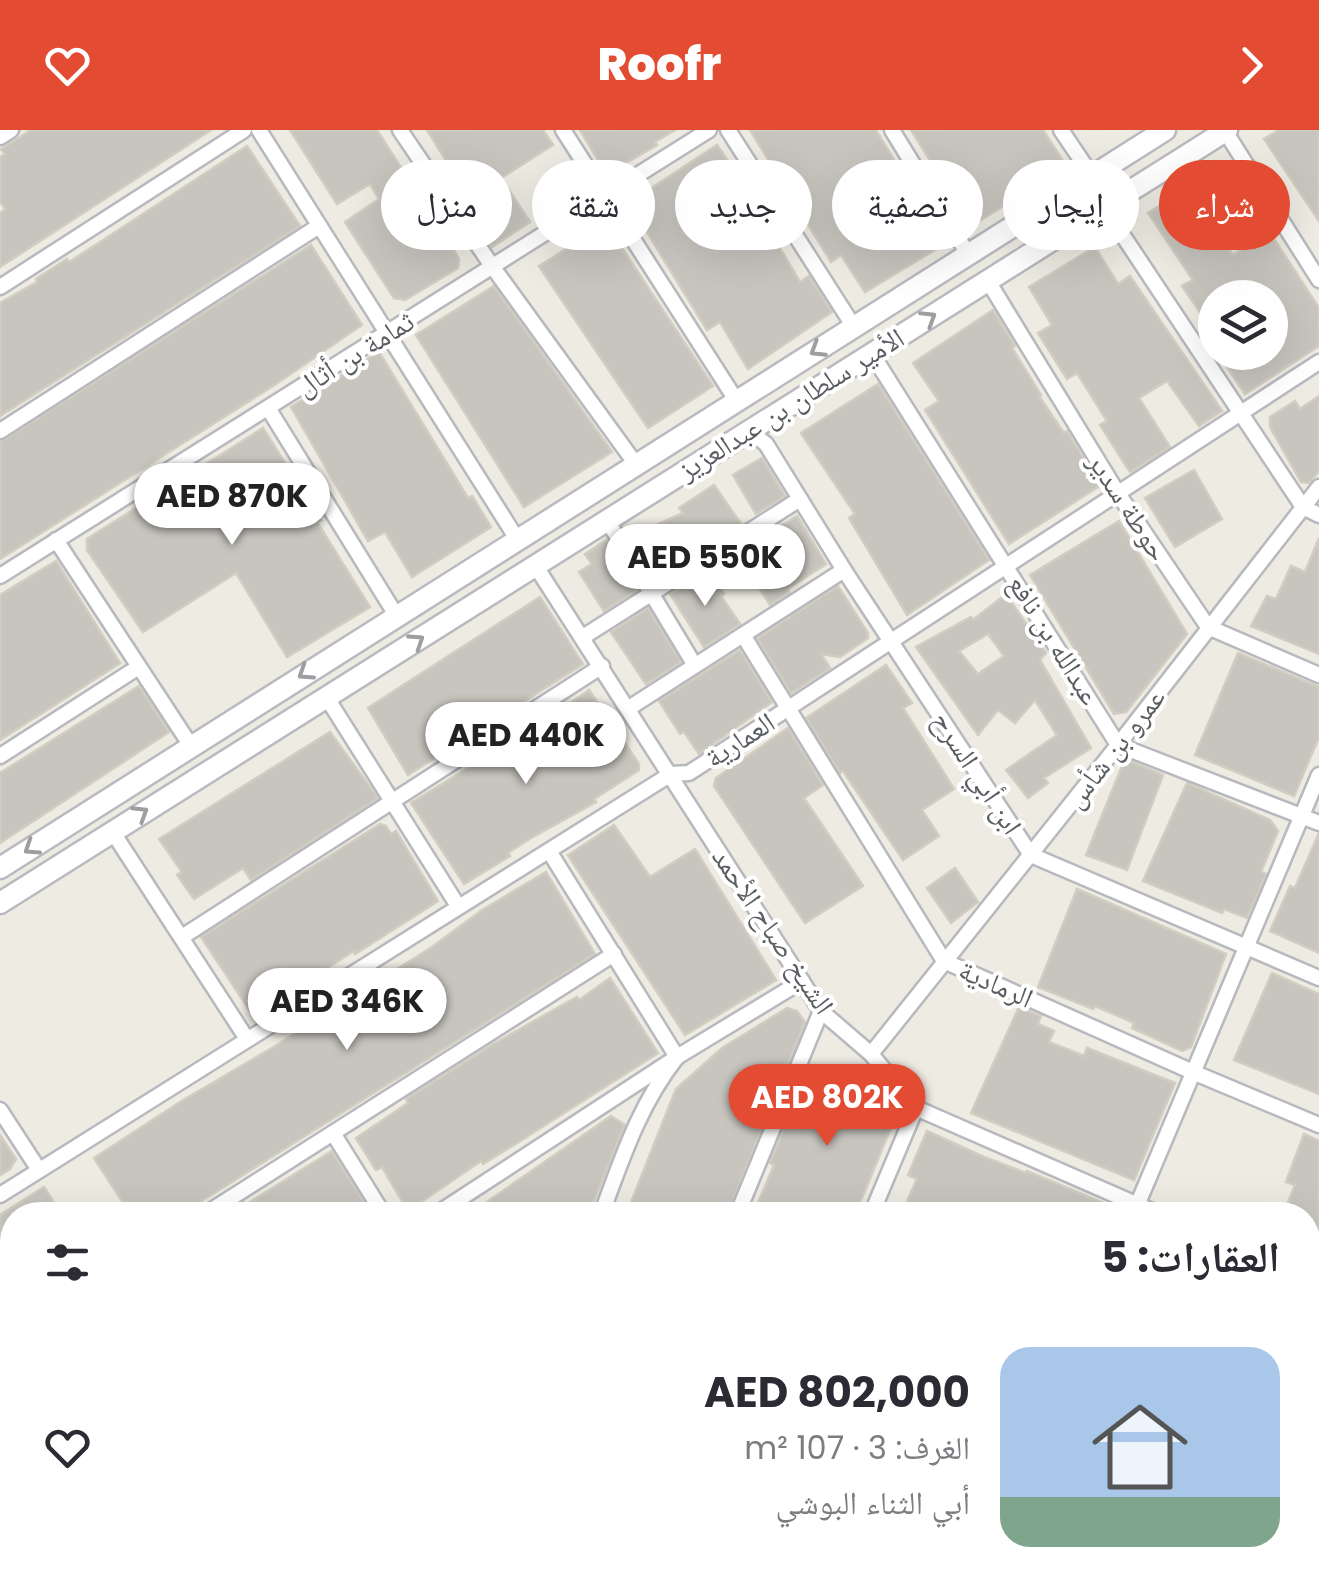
<!DOCTYPE html>
<html lang="ar">
<head>
<meta charset="utf-8">
<style>
  :root { --surface:#fff; --page:#f7f7f7; --text:#2b2b33; --muted:#7c7c81; --line:#e1e1e2; --accent:#e34c32 }
  body { margin:0; font-family:Poppins,"Noto Naskh Arabic",sans-serif; background:var(--page); color:var(--text); direction:rtl; height:100vh; display:flex; flex-direction:column; font-size:38px; white-space:nowrap }
  * { box-sizing:border-box; margin:0 }
  p { font-size:32px; color:var(--muted) }
  .icon { flex:none; width:55px; height:55px; fill:none; stroke:currentColor; stroke-width:2; stroke-linecap:round; stroke-linejoin:round }
  .map { position:relative; flex:1; overflow:hidden; direction:ltr }
  .side { position:absolute; left:0px; top:1072px; width:1320px; height:392px; display:flex; flex-direction:column; background:var(--surface); border-radius:40px 40px 0 0; box-shadow:0 10px 40px #0002; direction:rtl }
  .side>* { flex:none }
  .hud { position:absolute; left:30px; top:30px; width:1260px; height:90px; direction:rtl; display:flex; gap:20px }
  .tools { position:absolute; left:1198px; top:150px; display:grid; gap:20px }
  .tools a { display:grid; place-items:center; width:90px; height:90px; border-radius:50%; background:var(--surface); box-shadow:0 10px 40px #0002; font-size:50px }
  .price { position:absolute; translate:-50% -85px; padding:0 22px; border-radius:35px; background:#fff; color:#222; font-size:32px; line-height:65px; filter:drop-shadow(0 2px 5px #0008) }
  .price::after { content:''; position:absolute; left:50%; top:60px; width:30px; height:22px; margin-left:-15px; background:inherit; clip-path:polygon(0 0,100% 0,50% 100%) }
  .price.active { background:var(--accent); color:#fff }
  ul { padding:0; list-style:none }
  li { display:flex; align-items:center; gap:30px; height:250px; padding:0 40px }
  li+li { border-top:2px solid var(--line) }
  li span { display:grid; place-items:center; flex:none; width:280px; height:200px; border-radius:30px; color:#555 }
  li>.icon { margin-inline-start:auto }
  span .icon { width:120px; height:120px; fill:#fffc; stroke-width:1 }
  li b { font-size:42px }
  h2 { display:flex; justify-content:space-between; align-items:center; height:120px; padding:0 40px; font-size:42px }
  .pill { padding:0 35px; border-radius:45px; background:var(--surface); box-shadow:0 10px 40px #0002; font-size:35px; line-height:90px }
  .pill.active { background:var(--accent); color:#fff }
  header { display:flex; justify-content:space-between; align-items:center; height:130px; padding:0 40px; background:var(--accent); color:#fff; font-size:45px; font-weight:800 }
  .map>svg:first-child { display:block }
</style>
</head>
<body>
<header><svg class="icon" aria-label="forward" viewBox="0 0 24 24"><path d="M9 5l7 7-7 7"/></svg>Roofr<svg class="icon" aria-label="heart" viewBox="0 0 24 24"><path d="M12 20l-8-8c-3-5 5-10 8-4 3-6 11-1 8 4z"/></svg></header>
<div class="map">
<svg width="1319" height="1463" viewBox="0 0 1319 1463">
  <rect width="100%" height="100%" fill="#edebe2"/>
  <g fill="#c8c5bf" stroke="#d1cdc1" stroke-width="2.5" fill-rule="evenodd">
    <path d="M 31,0 L 211,0 L 0,137 L 0,83 L 5,79 L 0,71 L 0,27 L 5,24 L 1,19 Z"/>
    <path d="M 290,0 L 377,0 L 434,89 L 432,100 L 444,102 L 459,129 L 458,138 L 405,170 L 394,168 L 345,92 L 379,69 L 370,54 L 337,74 Z"/>
    <path d="M 427,0 L 543,0 L 553,15 L 501,48 L 530,92 L 492,117 L 465,77 L 472,72 Z"/>
    <path d="M 580,0 L 675,0 L 655,12 L 657,15 L 612,41 L 604,40 Z"/>
    <path d="M 750,0 L 876,0 L 923,78 L 926,76 L 948,112 L 865,162 L 841,125 L 831,132 Z"/>
    <path d="M 911,0 L 1043,0 L 1067,37 L 971,96 Z"/>
    <path d="M 1279,0 L 1319,0 L 1319,91 L 1264,9 Z"/>
    <path d="M 717,15 L 776,100 L 771,103 L 800,152 L 809,146 L 832,182 L 748,239 L 720,192 L 707,200 L 629,73 Z"/>
    <path d="M 247,16 L 300,96 L 0,286 L 0,173 L 37,152 L 36,149 L 67,129 L 69,132 L 100,112 Z"/>
    <path d="M 1187,59 L 1233,125 L 1269,101 L 1319,178 L 1319,216 L 1245,264 L 1217,222 L 1270,222 L 1270,168 L 1215,168 L 1215,204 L 1182,156 L 1193,150 L 1148,83 Z"/>
    <path d="M 606,94 L 713,256 L 648,298 L 539,136 Z"/>
    <path d="M 311,115 L 362,195 L 273,256 L 0,429 L 0,312 Z"/>
    <path d="M 1095,117 L 1118,154 L 1130,146 L 1222,281 L 1199,296 L 1167,251 L 1139,268 L 1170,317 L 1130,342 L 1100,295 L 1107,291 L 1077,243 L 1067,249 L 1038,203 L 1052,195 L 1029,157 Z"/>
    <path d="M 494,156 L 612,322 L 524,377 L 416,205 Z"/>
    <path d="M 993,180 L 1015,216 L 1012,218 L 1041,265 L 1039,266 L 1064,303 L 1067,301 L 1096,348 L 1098,357 L 1009,414 L 925,280 L 939,271 L 913,233 Z"/>
    <path d="M 379,222 L 468,368 L 472,366 L 491,397 L 412,447 L 385,402 L 368,411 L 291,277 Z"/>
    <path d="M 878,254 L 989,430 L 907,485 L 849,388 L 855,384 L 801,303 Z"/>
    <path d="M 1319,266 L 1319,341 L 1309,353 L 1301,352 L 1270,297 L 1270,287 L 1295,271 L 1300,279 Z"/>
    <path d="M 263,298 L 321,390 L 317,392 L 370,477 L 287,527 L 236,443 L 143,502 L 87,420 L 87,409 Z"/>
    <path d="M 762,328 L 785,366 L 756,384 L 733,345 Z"/>
    <path d="M 1194,340 L 1222,389 L 1175,417 L 1145,368 Z"/>
    <path d="M 714,355 L 741,394 L 655,449 L 633,413 L 649,398 L 683,383 L 679,378 Z"/>
    <path d="M 797,386 L 826,434 L 787,459 L 789,462 L 770,475 L 737,422 L 753,411 L 760,421 L 773,412 L 768,404 Z"/>
    <path d="M 1119,391 L 1187,504 L 1126,582 L 1114,584 L 1030,445 Z"/>
    <path d="M 1319,408 L 1319,524 L 1251,496 L 1267,466 L 1276,469 L 1291,436 L 1305,442 Z"/>
    <path d="M 606,410 L 637,460 L 604,481 L 579,442 L 592,434 L 585,424 Z"/>
    <path d="M 56,431 L 120,533 L 0,610 L 0,465 Z"/>
    <path d="M 710,441 L 724,464 L 721,466 L 740,494 L 704,517 L 670,464 Z"/>
    <path d="M 838,456 L 868,503 L 868,508 L 840,527 L 821,524 L 830,538 L 791,563 L 757,508 Z"/>
    <path d="M 1006,464 L 1046,523 L 1040,530 L 1091,618 L 1044,648 L 1048,653 L 1028,668 L 1006,640 L 1057,605 L 1035,570 L 1015,593 L 998,580 L 978,605 L 916,517 L 971,487 L 973,490 ZM 988,504 L 1004,526 L 978,544 L 959,521 Z"/>
    <path d="M 540,467 L 583,534 L 408,645 L 368,578 Z"/>
    <path d="M 648,478 L 681,532 L 646,554 L 611,502 Z"/>
    <path d="M 740,520 L 772,572 L 699,624 L 684,602 L 680,604 L 659,571 Z"/>
    <path d="M 1238,523 L 1319,557 L 1319,607 L 1294,666 L 1195,625 Z"/>
    <path d="M 886,535 L 912,573 L 903,578 L 954,659 L 922,680 L 939,706 L 903,730 L 843,641 L 840,643 L 806,588 Z"/>
    <path d="M 139,556 L 169,602 L 0,713 L 0,643 Z"/>
    <path d="M 589,560 L 639,634 L 639,640 L 594,669 L 596,672 L 531,708 L 508,723 L 510,726 L 464,754 L 411,673 L 544,592 Z"/>
    <path d="M 788,598 L 823,655 L 804,668 L 863,756 L 805,793 L 714,656 L 716,648 Z"/>
    <path d="M 330,602 L 378,668 L 251,750 L 243,738 L 194,769 L 177,745 L 182,742 L 159,709 Z"/>
    <path d="M 1125,629 L 1163,645 L 1127,740 L 1086,725 Z"/>
    <path d="M 1187,653 L 1270,690 L 1278,701 L 1261,742 L 1266,744 L 1247,788 L 1224,779 L 1222,783 L 1143,751 Z"/>
    <path d="M 380,694 L 386,696 L 391,704 L 396,701 L 438,771 L 355,824 L 354,821 L 300,855 L 297,851 L 250,881 L 201,807 Z"/>
    <path d="M 614,695 L 650,747 L 695,719 L 776,850 L 685,905 L 568,725 Z"/>
    <path d="M 1319,703 L 1319,823 L 1270,801 L 1290,756 L 1295,758 Z"/>
    <path d="M 955,738 L 978,772 L 951,793 L 927,758 Z"/>
    <path d="M 546,742 L 595,824 L 179,1085 L 114,1085 L 126,1077 L 94,1028 L 180,972 L 272,918 L 432,817 L 482,780 Z"/>
    <path d="M 1077,759 L 1226,824 L 1191,917 L 1182,921 L 1132,898 L 1134,893 L 1095,876 L 1093,879 L 1038,857 Z"/>
    <path d="M 1272,843 L 1319,864 L 1319,964 L 1234,930 Z"/>
    <path d="M 610,848 L 658,923 L 517,1013 L 483,1034 L 481,1031 L 408,1081 L 382,1037 L 376,1040 L 356,1008 L 408,973 L 406,969 L 495,913 L 577,867 L 579,870 Z"/>
    <path d="M 1019,877 L 1041,886 L 1038,894 L 1054,901 L 1049,912 L 1084,926 L 1087,918 L 1175,953 L 1134,1050 L 971,983 Z"/>
    <path d="M 787,878 L 797,881 L 805,892 L 727,1085 L 626,1085 L 676,959 L 722,918 Z"/>
    <path d="M 810,936 L 855,953 L 896,973 L 899,978 L 855,1085 L 753,1085 L 774,1035 L 770,1033 Z"/>
    <path d="M 611,986 L 625,995 L 588,1085 L 468,1085 Z"/>
    <path d="M 927,1001 L 984,1027 L 1026,1043 L 1027,1041 L 1123,1081 L 1122,1085 L 901,1085 L 917,1049 L 908,1045 Z"/>
    <path d="M 1304,1004 L 1319,1011 L 1319,1120 L 1308,1115 L 1308,1085 L 1283,1085 L 1295,1055 L 1286,1052 Z"/>
    <path d="M 0,1005 L 16,1029 L 10,1039 L 0,1045 Z"/>
    <path d="M 332,1021 L 372,1085 L 224,1085 L 244,1072 L 245,1075 Z"/>
    <path d="M 44,1057 L 62,1085 L 12,1085 L 12,1198 L 0,1203 L 0,1085 Z"/>
    <path d="M 1314,1162 L 1319,1163 L 1319,1255 L 1308,1281 L 1308,1178 Z"/>
    <path d="M 12,1220 L 12,1332 L 0,1339 L 0,1227 Z"/>
    <path d="M 12,1368 L 12,1463 L 0,1463 L 0,1377 Z"/>
  </g>
  <g fill="none" stroke-linecap="round" stroke-linejoin="round">
    <g stroke="#b7b9be" stroke-width="19">
      <g id="street">
        <path d="M 259,0 L 517,409"/>
        <path d="M 400,0 L 492,136 L 635,333"/>
        <path d="M 563,0 L 736,270"/>
        <path d="M 728,0 L 854,197"/>
        <path d="M 892,0 L 968,124"/>
        <path d="M 1061,0 L 1092,46"/>
        <path d="M 1225,1 L 1319,150"/>
        <path d="M 0,7 L 11,0"/>
        <path d="M 1104,77 L 1303,377 L 1319,385"/>
        <path d="M 988,151 L 1117,362 L 1208,497 L 1319,545"/>
        <path d="M 0,157 L 244,0"/>
        <path d="M 872,224 L 1118,615 L 1319,693"/>
        <path d="M 268,278 L 396,485"/>
        <path d="M 0,301 L 319,96"/>
        <path d="M 749,301 L 766,314 L 844,440 L 1031,725 L 1319,848"/>
        <path d="M 607,390 L 694,534"/>
        <path d="M 56,410 L 191,616"/>
        <path d="M 535,435 L 821,881 L 871,924 L 916,978 L 1161,1085"/>
        <path d="M 0,446 L 709,0"/>
        <path d="M 743,505 L 944,831 L 1195,943 L 1319,995"/>
        <path d="M 583,507 L 800,369"/>
        <path d="M 327,568 L 458,776"/>
        <path d="M 629,578 L 844,440"/>
        <path d="M 0,626 L 137,538"/>
        <path d="M 112,701 L 247,909"/>
        <path d="M 549,721 L 677,927 C 639,975 622,1029 601,1085"/>
        <path d="M 182,807 L 602,536"/>
        <path d="M 871,924 L 1118,615 L 1319,357"/>
        <path d="M 0,980 L 39,1040"/>
        <path d="M 333,1003 L 384,1085"/>
        <path d="M 0,1065 L 671,644 L 689,643 L 1319,232"/>
        <path d="M 204,1085 L 614,824"/>
        <path d="M 435,1085 L 677,927 L 802,851"/>
        <path d="M 737,1085 L 821,881"/>
        <path d="M 871,1085 L 916,978"/>
        <path d="M 1133,1085 L 1319,645"/>
        <path d="M 1308,1147 L 1319,1152"/>
        <path d="M 0,1216 L 12,1208"/>
        <path d="M 1308,1291 L 1319,1295"/>
        <path d="M 0,1359 L 12,1351"/>
        <path d="M 249,1452 L 276,1463"/>
        <path d="M 969,1452 L 994,1463"/>
        <path d="M 181,1463 L 185,1452"/>
        <path d="M 327,1463 L 332,1452"/>
        <path d="M 569,1463 L 574,1452"/>
        <path d="M 712,1463 L 717,1452"/>
      </g>
    </g>
    <g stroke="#b8bac0" stroke-width="25">
      <g id="secondary">
        <path d="M 0,738 L 1165,0"/>
        <path d="M 0,773 L 1227,0"/>
        <path d="M 1308,1345 L 1319,1319"/>
        <path d="M 1256,1463 L 1261,1452"/>
      </g>
    </g>
    <use href="#street" stroke="#fff" stroke-width="14"/>
    <use href="#secondary" stroke="#fff" stroke-width="20"/>
  </g>
  <defs><path id="oneway-chevron" d="M-2-3.5L2.5 0L-2 3.5" fill="none" stroke-width="1.6" stroke-linecap="round" stroke-linejoin="round" transform="scale(2.5)"/></defs>
  <g stroke="#9c9ea1">
    <use href="#oneway-chevron" transform="translate(929 188) rotate(-32)"/>
    <use href="#oneway-chevron" transform="translate(817 220) rotate(148)"/>
    <use href="#oneway-chevron" transform="translate(417 511) rotate(-33)"/>
    <use href="#oneway-chevron" transform="translate(305 543) rotate(147)"/>
    <use href="#oneway-chevron" transform="translate(141 683) rotate(-32)"/>
    <use href="#oneway-chevron" transform="translate(31 718) rotate(147)"/>
  </g>
  <g text-anchor="middle" dominant-baseline="central" stroke-width="8" stroke-linejoin="round" paint-order="stroke">
    <g font-size="28" fill="#5a5d62" stroke="#fff">
      <text transform="translate(355 224) rotate(-32)">ثمامة بن أثال</text>
      <text transform="translate(791 274) rotate(-32)">الأمير سلطان بن عبدالعزيز</text>
      <text transform="translate(1128 377) rotate(57)">حوطة سدير</text>
      <text transform="translate(1054 510) rotate(58)">عبدالله بن نافع</text>
      <text transform="translate(740 610) rotate(-33)">العمارية</text>
      <text transform="translate(1115 618) rotate(-52)">عمرو بن شأس</text>
      <text transform="translate(977 643) rotate(57)">ابن أبي السرح</text>
      <text transform="translate(773 801) rotate(56)">الشيخ صباح الأحمد</text>
      <text transform="translate(996 854) rotate(24)">الرمادية</text>
    </g>
  </g>
</svg>
<div class="tools">
<a><svg class="icon" aria-label="layers" viewBox="0 0 24 24"><path d="M12 4l9 5-9 5-9-5zM3 14l9 5 9-5"/></svg></a>
</div>
<b class="price" style="left:232px;top:418px">AED 870K</b>
<b class="price" style="left:705px;top:479px">AED 550K</b>
<b class="price" style="left:526px;top:657px">AED 440K</b>
<b class="price" style="left:347px;top:923px">AED 346K</b>
<b class="price active" style="left:827px;top:1019px">AED 802K</b>
<div class="hud">
<a class="pill active">شراء</a>
<a class="pill">إيجار</a>
<a class="pill">تصفية</a>
<a class="pill">جديد</a>
<a class="pill">شقة</a>
<a class="pill">منزل</a>
</div>
<section class="side">
<h2>العقارات: 5<svg class="icon" aria-label="filters" viewBox="0 0 24 24"><path d="M4 7h16M4 17h16"/><circle cx="9" cy="7" r="2"/><circle cx="15" cy="17" r="2"/></svg></h2>
<ul>
<li><span style="background:linear-gradient(#a9c7e8 75%,#7fa58c 0)"><svg class="icon" aria-label="home" viewBox="0 0 24 24"><path d="M3 11l9-7 9 7M6 9v11h12V9"/></svg></span><div><b>AED 802,000</b><p>الغرف: 3 · 107 m²</p><p>أبي الثناء البوشي</p></div><svg class="icon" aria-label="heart" viewBox="0 0 24 24"><path d="M12 20l-8-8c-3-5 5-10 8-4 3-6 11-1 8 4z"/></svg></li>
</ul>
</section>
</div>
</body>
</html>
